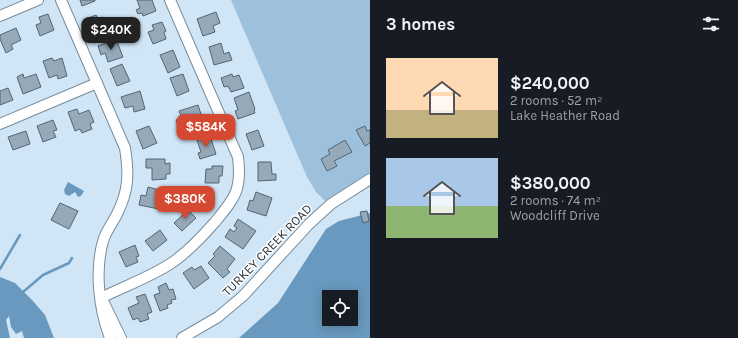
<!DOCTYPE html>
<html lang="en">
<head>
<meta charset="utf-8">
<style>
  :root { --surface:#171b24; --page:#242831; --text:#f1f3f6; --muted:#9ea1a6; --accent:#d54932 }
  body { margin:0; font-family:Karla,sans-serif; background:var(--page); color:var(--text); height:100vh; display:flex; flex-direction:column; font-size:15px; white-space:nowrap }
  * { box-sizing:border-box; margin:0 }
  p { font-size:13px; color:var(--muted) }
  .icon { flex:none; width:22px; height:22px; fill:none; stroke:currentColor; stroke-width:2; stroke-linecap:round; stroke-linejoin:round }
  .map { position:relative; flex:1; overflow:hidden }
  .details { display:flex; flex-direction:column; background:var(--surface); width:368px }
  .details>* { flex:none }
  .tools { position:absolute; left:322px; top:290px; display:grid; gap:8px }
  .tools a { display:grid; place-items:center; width:36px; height:36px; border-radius:0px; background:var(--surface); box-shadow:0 2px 10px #0003; font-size:20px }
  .price { position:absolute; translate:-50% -34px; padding:0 9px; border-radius:8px; background:var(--accent); color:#fff; font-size:13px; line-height:26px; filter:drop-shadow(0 1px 2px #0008) }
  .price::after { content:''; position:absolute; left:50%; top:24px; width:12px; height:9px; margin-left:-6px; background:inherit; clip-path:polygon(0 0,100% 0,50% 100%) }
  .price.on { background:#222; color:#fff }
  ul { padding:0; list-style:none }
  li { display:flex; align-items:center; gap:12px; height:100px; padding:0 16px }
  li span { display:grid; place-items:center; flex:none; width:112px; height:80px; border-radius:0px; color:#555 }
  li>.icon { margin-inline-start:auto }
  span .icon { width:48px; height:48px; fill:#fffc; stroke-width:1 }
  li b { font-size:17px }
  h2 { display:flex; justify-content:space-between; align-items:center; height:48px; padding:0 16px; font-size:17px }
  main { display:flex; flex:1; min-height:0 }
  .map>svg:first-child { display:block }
</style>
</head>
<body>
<main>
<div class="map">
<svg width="370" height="338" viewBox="0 0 370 338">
  <rect width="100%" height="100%" fill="#d0e6f7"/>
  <path fill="#9dc1dd" d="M 231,0 L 370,0 L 370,172 L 325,201 L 316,192 L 307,177 Z"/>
  <g fill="#6999be" fill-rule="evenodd">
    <path d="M 68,182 L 84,191 L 81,196 L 78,197 L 75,192 L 69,196 L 65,194 L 64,190 Z"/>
    <path d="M 370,213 L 370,338 L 239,338 L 278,303 L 326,229 L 339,221 ZM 329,297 L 351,297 L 351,319 L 329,319 Z"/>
    <path d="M 0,277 L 15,283 L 33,301 L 45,315 L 54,338 L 24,338 L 22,331 L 16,334 L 11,327 L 9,316 L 6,320 L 10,338 L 0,338 Z"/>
  </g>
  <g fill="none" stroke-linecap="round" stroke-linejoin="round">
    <g stroke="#6999be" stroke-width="2.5">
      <path d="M 0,269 L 20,235"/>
      <path d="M 23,292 L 43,275 L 69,263 L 72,258"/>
    </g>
  </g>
  <g fill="#95a9b9" stroke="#536574">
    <path d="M 80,0 L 95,0 L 95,1 L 82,6 Z"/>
    <path d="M 137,0 L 152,0 L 156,11 L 143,16 L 142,13 L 138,14 L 136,10 L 140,8 Z"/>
    <path d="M 216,12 L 220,23 L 213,26 L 215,32 L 203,36 L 197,19 Z"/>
    <path d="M 48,14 L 54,30 L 40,36 L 36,25 L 41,23 L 39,17 Z"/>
    <path d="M 96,15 L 98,19 L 103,17 L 108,29 L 96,34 L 93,28 L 90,29 L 86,19 Z"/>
    <path d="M 162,22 L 166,31 L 164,32 L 166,39 L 153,44 L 148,32 L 154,30 L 152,25 Z"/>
    <path d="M 16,28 L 21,40 L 11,45 L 13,49 L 6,53 L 0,39 L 0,35 Z"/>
    <path d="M 116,39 L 123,57 L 108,62 L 105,53 L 101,55 L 98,46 Z"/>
    <path d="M 221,43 L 224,54 L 229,52 L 232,60 L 214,65 L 209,47 Z"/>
    <path d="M 173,50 L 180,67 L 168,73 L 160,55 Z"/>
    <path d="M 52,58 L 54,61 L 62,58 L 67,76 L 58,79 L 57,75 L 49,78 L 43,61 Z"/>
    <path d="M 122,64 L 130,81 L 117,86 L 110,69 Z"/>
    <path d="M 23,74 L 24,78 L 36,74 L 41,87 L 23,94 L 17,77 Z"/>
    <path d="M 183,74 L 189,91 L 177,96 L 170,78 Z"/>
    <path d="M 232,74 L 233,77 L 239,75 L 244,88 L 231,92 L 228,86 L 224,87 L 221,78 Z"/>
    <path d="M 8,88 L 13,100 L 0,105 L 0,91 Z"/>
    <path d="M 140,91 L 145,109 L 134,112 L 133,106 L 125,108 L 121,97 Z"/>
    <path d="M 249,92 L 255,109 L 254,110 L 255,113 L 238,119 L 235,111 L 238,110 L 234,98 Z"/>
    <path d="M 198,105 L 201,114 L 196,116 L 200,127 L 188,131 L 186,127 L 180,130 L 176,120 L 182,118 L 179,111 Z"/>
    <path d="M 77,109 L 79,114 L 89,110 L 94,122 L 90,124 L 92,129 L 82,133 L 80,129 L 75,131 L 68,112 Z"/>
    <path d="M 53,120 L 57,130 L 53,131 L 56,137 L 43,142 L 37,126 Z"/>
    <path d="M 149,126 L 157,143 L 143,149 L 136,131 Z"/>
    <path d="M 365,126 L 367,131 L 370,130 L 370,143 L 365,146 L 356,130 Z"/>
    <path d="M 258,130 L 264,146 L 252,150 L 246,134 Z"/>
    <path d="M 26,131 L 30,144 L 13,150 L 8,137 Z"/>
    <path d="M 210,136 L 216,154 L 200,159 L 198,153 L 201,152 L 197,140 Z"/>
    <path d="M 345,140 L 352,152 L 334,161 L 337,166 L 327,171 L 321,159 L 330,154 L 328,150 Z"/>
    <path d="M 146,159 L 165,159 L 165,164 L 170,163 L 170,174 L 166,174 L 166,179 L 152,180 L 152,168 L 146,168 Z"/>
    <path d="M 258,162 L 271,162 L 272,174 L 276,174 L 276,180 L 258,181 Z"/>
    <path d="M 212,166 L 223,166 L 222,176 L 219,176 L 219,183 L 205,183 L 206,169 L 212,169 Z"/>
    <path d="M 148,187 L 163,191 L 159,209 L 139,205 L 141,195 L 146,196 Z"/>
    <path d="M 206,190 L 214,196 L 202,211 L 191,202 L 199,193 L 201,195 Z"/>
    <path d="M 256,192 L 272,198 L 266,216 L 247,210 L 250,200 L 253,201 Z"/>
    <path d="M 60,203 L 78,211 L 69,229 L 51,220 Z"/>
    <path d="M 188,210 L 196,218 L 182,231 L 174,223 Z"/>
    <path d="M 367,211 L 369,221 L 363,223 L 360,212 Z"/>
    <path d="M 238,219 L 256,231 L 243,249 L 225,237 L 230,229 L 234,232 L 237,228 L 234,226 Z"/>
    <path d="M 160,230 L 167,240 L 153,251 L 145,241 Z"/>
    <path d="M 135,245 L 139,256 L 136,257 L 138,262 L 126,267 L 119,252 Z"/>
    <path d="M 220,246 L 235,259 L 227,269 L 230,272 L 223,278 L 208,263 L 215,256 L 213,254 Z"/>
    <path d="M 201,266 L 209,278 L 194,289 L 183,273 L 192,267 L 194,270 Z"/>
    <path d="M 166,283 L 169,290 L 173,289 L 176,299 L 171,300 L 172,303 L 167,305 L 168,308 L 160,311 L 154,295 L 160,293 L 158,287 Z"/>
    <path d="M 145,294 L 152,312 L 147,314 L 149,319 L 140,322 L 138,318 L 133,320 L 128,308 L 139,303 L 136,297 Z"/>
  </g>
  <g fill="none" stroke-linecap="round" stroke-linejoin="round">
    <g stroke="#778b9a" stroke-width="12">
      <g id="minor">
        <path d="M 61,0 L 125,148 C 129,174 129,190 117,214 C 113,222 107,230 104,238 C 94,269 99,309 110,338"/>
        <path d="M 0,16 L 38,0"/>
        <path d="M 0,124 L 97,83"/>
        <path d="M 101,298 C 123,287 150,277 170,264 C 187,253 201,238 215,222 C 235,198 242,190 238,157 L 170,0"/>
        <path d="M 103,301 L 121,338"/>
        <path d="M 182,338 L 218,317 L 243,296 L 309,224 L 331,204 L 370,179"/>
      </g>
    </g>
    <use href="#minor" stroke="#fff" stroke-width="10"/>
  </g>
  <g text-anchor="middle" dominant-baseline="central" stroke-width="3" stroke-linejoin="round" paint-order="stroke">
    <g font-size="13" fill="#2c343b" stroke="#fff">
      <text transform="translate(267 250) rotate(-46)">TURKEY CREEK ROAD</text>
    </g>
  </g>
</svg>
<div class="tools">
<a><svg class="icon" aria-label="locate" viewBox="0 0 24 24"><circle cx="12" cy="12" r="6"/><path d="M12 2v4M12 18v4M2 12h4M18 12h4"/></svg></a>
</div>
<b class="price on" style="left:111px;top:51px">$240K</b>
<b class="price" style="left:206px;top:148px">$584K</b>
<b class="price" style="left:185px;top:220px">$380K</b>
</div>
<section class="details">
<h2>3 homes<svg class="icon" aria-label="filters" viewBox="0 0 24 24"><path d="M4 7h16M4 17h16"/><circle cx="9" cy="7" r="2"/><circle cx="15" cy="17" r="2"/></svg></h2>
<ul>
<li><span style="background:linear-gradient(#ffd9b3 65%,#c2b280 0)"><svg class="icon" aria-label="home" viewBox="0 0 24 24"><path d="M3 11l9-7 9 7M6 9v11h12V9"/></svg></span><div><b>$240,000</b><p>2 rooms · 52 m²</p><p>Lake Heather Road</p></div></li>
<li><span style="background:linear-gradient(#a9c7e8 60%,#8fb573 0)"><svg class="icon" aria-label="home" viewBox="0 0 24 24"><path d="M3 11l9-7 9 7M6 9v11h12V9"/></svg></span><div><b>$380,000</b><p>2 rooms · 74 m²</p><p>Woodcliff Drive</p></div></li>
</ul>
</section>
</main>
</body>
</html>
